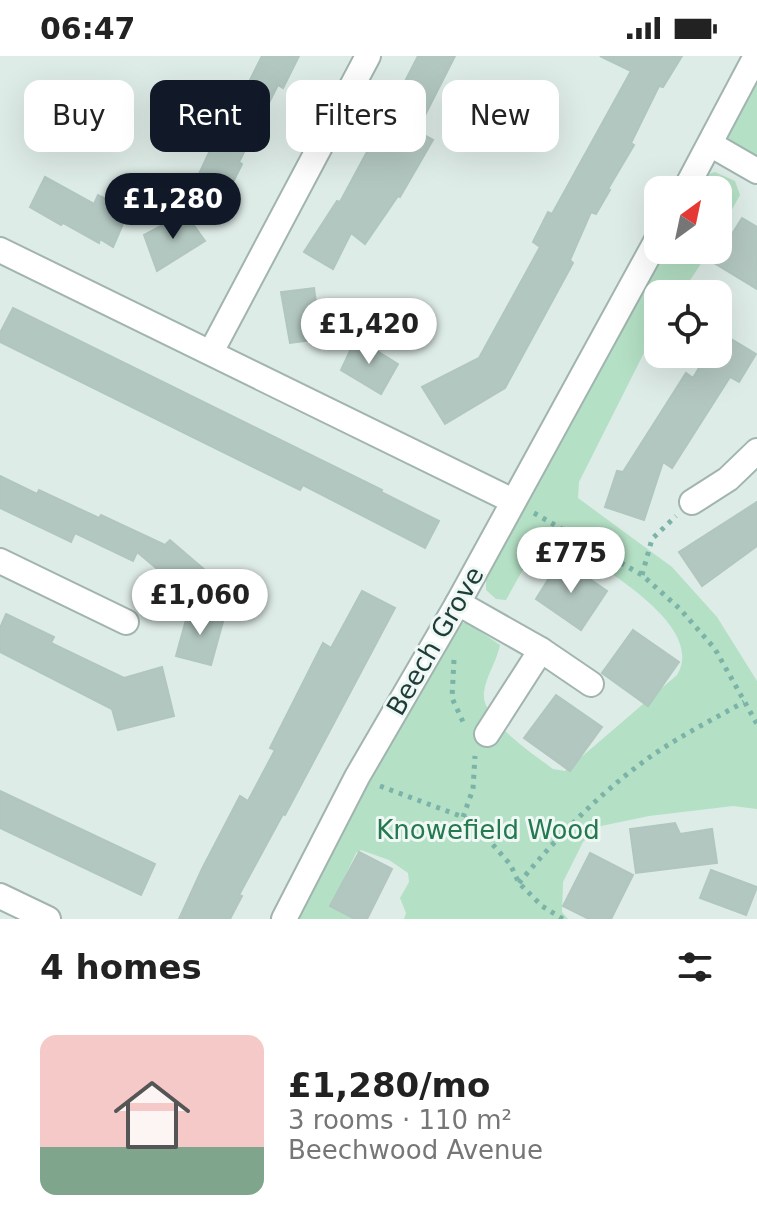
<!DOCTYPE html>
<html lang="en">
<head>
<meta charset="utf-8">
<style>
  :root { --surface:#fff; --page:#f2f2f2; --text:#222; --muted:#767676; --line:#e0e0e0; --accent:#111827 }
  body { margin:0; font-family:"DejaVu Sans",sans-serif; background:var(--page); color:var(--text); height:100vh; display:flex; flex-direction:column; font-size:30px; white-space:nowrap }
  * { box-sizing:border-box; margin:0 }
  p { font-size:26px; color:var(--muted) }
  .icon { flex:none; width:44px; height:44px; fill:none; stroke:currentColor; stroke-width:2; stroke-linecap:round; stroke-linejoin:round }
  .map { position:relative; height:863px; overflow:hidden }
  .drawer { display:flex; flex-direction:column; background:var(--surface); flex:1 }
  .drawer>* { flex:none }
  .hud { position:absolute; left:24px; top:24px; width:710px; height:72px; display:flex; gap:16px }
  .needle { width:52px; rotate:33deg }
  .fabs { position:absolute; left:644px; top:120px; display:grid; gap:16px }
  .fabs a { display:grid; place-items:center; width:88px; height:88px; border-radius:16px; background:var(--surface); box-shadow:0 8px 32px #0002; font-size:40px }
  .price { position:absolute; translate:-50% -68px; padding:0 18px; border-radius:28px; background:#fff; color:#222; font-size:26px; line-height:52px; filter:drop-shadow(0 2px 4px #0008) }
  .price::after { content:''; position:absolute; left:50%; top:48px; width:24px; height:18px; margin-left:-12px; background:inherit; clip-path:polygon(0 0,100% 0,50% 100%) }
  .price.active { background:var(--accent); color:#fff }
  ul { padding:0; list-style:none }
  li { display:flex; align-items:center; gap:24px; height:200px; padding:0 40px }
  li+li { border-top:2px solid var(--line) }
  li span { display:grid; place-items:center; flex:none; width:224px; height:160px; border-radius:16px; color:#555 }
  li>.icon { margin-inline-start:auto }
  span .icon { width:96px; height:96px; fill:#fffc; stroke-width:1 }
  li b { font-size:34px }
  h2 { display:flex; justify-content:space-between; align-items:center; height:96px; padding:0 40px; font-size:34px }
  .tag { padding:0 28px; border-radius:16px; background:var(--surface); box-shadow:0 8px 32px #0002; font-size:28px; line-height:72px }
  .tag.active { background:var(--accent); color:#fff }
  .status { display:flex; justify-content:space-between; align-items:center; height:56px; padding:0 40px; background:var(--surface); direction:ltr }
  .status svg { height:22px; fill:currentColor }
  .map>svg:first-child { display:block }
</style>
</head>
<body>
<div class="status"><b>06:47</b><svg viewBox="0 0 49 12"><path d="M0 12V9h3v3zM5 12V6h3v6zM10 12V3h3v9zM15 12V0h3v12zM26 1h20v11H26zM47 4h2v5h-2z"/></svg></div>
<div class="map">
<svg width="757" height="863" viewBox="0 0 757 863">
  <rect width="100%" height="100%" fill="#deece7"/>
  <g fill="#b4e0c5">
    <path d="M 757,0 L 757,103 L 725,94 L 724,67 Z"/>
    <path d="M 715,116 L 735,125 L 740,139 L 718,179 L 718,134 L 693,134 L 700,121 Z"/>
    <path d="M 661,194 L 710,194 L 681,238 L 658,238 L 658,269 L 579,426 L 578,442 L 672,511 L 717,561 L 757,625 L 757,753 L 733,750 L 649,760 L 601,770 L 583,786 L 563,826 L 562,856 L 568,863 L 404,863 L 406,857 L 400,842 L 409,826 L 408,817 L 389,804 L 361,794 L 356,797 L 331,850 L 355,863 L 293,863 L 434,606 L 459,567 L 468,567 L 500,589 C 497,605 486,620 484,636 C 480,664 534,698 553,713 L 565,715 L 677,619 C 709,567 588,503 552,481 C 536,485 515,529 506,544 L 496,543 L 486,534 L 486,523 Z"/>
  </g>
  <g fill="#b3c7c1" stroke="#b0c6bf" stroke-width="2">
    <path d="M 262,0 L 299,0 L 283,32 L 278,29 L 239,106 L 242,108 L 220,152 L 191,135 L 241,28 L 246,32 Z"/>
    <path d="M 418,0 L 455,0 L 417,75 L 433,84 L 400,141 L 398,140 L 365,188 L 351,177 L 333,213 L 304,196 L 337,145 L 340,146 L 375,81 L 372,79 L 396,35 L 399,37 Z"/>
    <path d="M 600,0 L 682,0 L 663,31 L 659,30 L 631,87 L 634,89 L 608,133 L 610,134 L 596,158 L 591,156 L 570,204 L 573,207 L 505,332 L 445,368 L 422,331 L 479,302 L 540,191 L 533,186 L 548,156 L 552,158 L 631,15 Z"/>
    <path d="M 45,121 L 94,148 L 98,139 L 129,154 L 113,191 L 100,183 L 99,187 L 63,167 L 61,169 L 30,151 Z"/>
    <path d="M 185,157 L 205,185 L 157,215 L 144,179 Z"/>
    <path d="M 742,162 L 757,171 L 757,233 L 714,207 Z"/>
    <path d="M 314,232 L 321,283 L 290,287 L 281,236 Z"/>
    <path d="M 13,252 L 382,434 L 381,436 L 439,465 L 425,492 L 303,429 L 300,434 L 0,286 L 0,277 Z"/>
    <path d="M 718,275 L 756,298 L 739,326 L 730,321 L 672,412 L 663,406 L 644,464 L 605,451 L 617,415 L 623,416 L 686,317 L 693,322 L 703,305 L 692,298 L 718,298 Z"/>
    <path d="M 356,282 L 398,308 L 381,338 L 341,314 Z"/>
    <path d="M 0,420 L 37,438 L 39,434 L 99,462 L 101,459 L 165,489 L 170,484 L 205,514 L 186,537 L 137,496 L 133,505 L 75,477 L 71,486 L 0,452 Z"/>
    <path d="M 757,446 L 757,490 L 702,530 L 679,496 Z"/>
    <path d="M 561,503 L 607,535 L 581,574 L 536,543 Z"/>
    <path d="M 362,535 L 395,552 L 285,759 L 283,758 L 239,839 L 242,840 L 230,863 L 179,863 L 202,813 L 240,740 L 248,745 L 275,694 L 270,692 L 323,587 L 331,592 Z"/>
    <path d="M 189,553 L 224,562 L 211,609 L 176,600 Z"/>
    <path d="M 6,558 L 54,581 L 51,587 L 124,622 L 162,611 L 174,660 L 118,674 L 112,653 L 0,596 L 0,572 Z"/>
    <path d="M 633,574 L 679,606 L 648,650 L 602,617 Z"/>
    <path d="M 556,639 L 602,671 L 570,715 L 524,682 Z"/>
    <path d="M 0,735 L 155,808 L 141,839 L 0,772 Z"/>
    <path d="M 675,767 L 680,778 L 712,773 L 717,807 L 636,817 L 630,773 Z"/>
    <path d="M 359,796 L 392,813 L 367,863 L 355,863 L 330,850 Z"/>
    <path d="M 590,797 L 633,819 L 611,863 L 589,863 L 563,850 Z"/>
    <path d="M 711,814 L 757,831 L 746,859 L 700,842 Z"/>
  </g>
  <g fill="none" stroke-linecap="round" stroke-linejoin="round">
    <g stroke="#a1b4af" stroke-width="28">
      <g id="street">
        <path d="M 710,88 L 757,115"/>
        <path d="M 685,134 L 756,0"/>
        <path d="M 0,194 L 513,445"/>
        <path d="M 211,296 L 368,0"/>
        <path d="M 692,446 L 728,423 L 757,395"/>
        <path d="M 0,505 L 126,566"/>
        <path d="M 458,547 L 541,594 L 591,628"/>
        <path d="M 487,678 L 541,594"/>
        <path d="M 0,840 L 48,863"/>
        <path d="M 284,863 L 357,721 L 458,547 L 658,182"/>
      </g>
    </g>
    <g stroke="#7bb3a8" stroke-width="5" stroke-dasharray="4 6" stroke-linecap="butt">
      <path d="M 534,457 L 642,519 L 680,553 L 715,593 L 757,668"/>
      <path d="M 642,519 L 652,483 L 676,460"/>
      <path d="M 454,604 L 452,642 L 464,668"/>
      <path d="M 380,730 L 471,764 L 510,808 L 519,827 L 542,850 L 563,863"/>
      <path d="M 463,761 L 473,733 L 475,700"/>
      <path d="M 519,827 C 556,782 596,741 643,706 C 674,683 710,665 744,646"/>
    </g>
    <use href="#street" stroke="#fff" stroke-width="24"/>
  </g>
  <g text-anchor="middle" dominant-baseline="central" stroke-width="6" stroke-linejoin="round" paint-order="stroke">
    <g font-size="26" fill="#1e3d39" stroke="#eff8f5">
      <text transform="translate(435 585) rotate(-60)">Beech Grove</text>
    </g>
    <g font-size="26" fill="#24794e" stroke="#eff8f5">
      <text x="488" y="774">Knowefield Wood</text>
    </g>
  </g>
</svg>
<div class="fabs">
<a><svg class="needle" viewBox="-14 -14 28 28"><path d="M0-13l5 13h-10z" fill="#e53935"/><path d="M0 13l5-13h-10z" fill="#767676"/></svg></a>
<a><svg class="icon" aria-label="locate" viewBox="0 0 24 24"><circle cx="12" cy="12" r="6"/><path d="M12 2v4M12 18v4M2 12h4M18 12h4"/></svg></a>
</div>
<b class="price active" style="left:173px;top:185px">£1,280</b>
<b class="price" style="left:369px;top:310px">£1,420</b>
<b class="price" style="left:571px;top:539px">£775</b>
<b class="price" style="left:200px;top:581px">£1,060</b>
<div class="hud">
<a class="tag">Buy</a>
<a class="tag active">Rent</a>
<a class="tag">Filters</a>
<a class="tag">New</a>
</div>
</div>
<section class="drawer">
<h2>4 homes<svg class="icon" aria-label="filters" viewBox="0 0 24 24"><path d="M4 7h16M4 17h16"/><circle cx="9" cy="7" r="2"/><circle cx="15" cy="17" r="2"/></svg></h2>
<ul>
<li><span style="background:linear-gradient(#f6c9c9 70%,#7fa58c 0)"><svg class="icon" aria-label="home" viewBox="0 0 24 24"><path d="M3 11l9-7 9 7M6 9v11h12V9"/></svg></span><div><b>£1,280/mo</b><p>3 rooms · 110 m²</p><p>Beechwood Avenue</p></div></li>
</ul>
</section>
</body>
</html>
